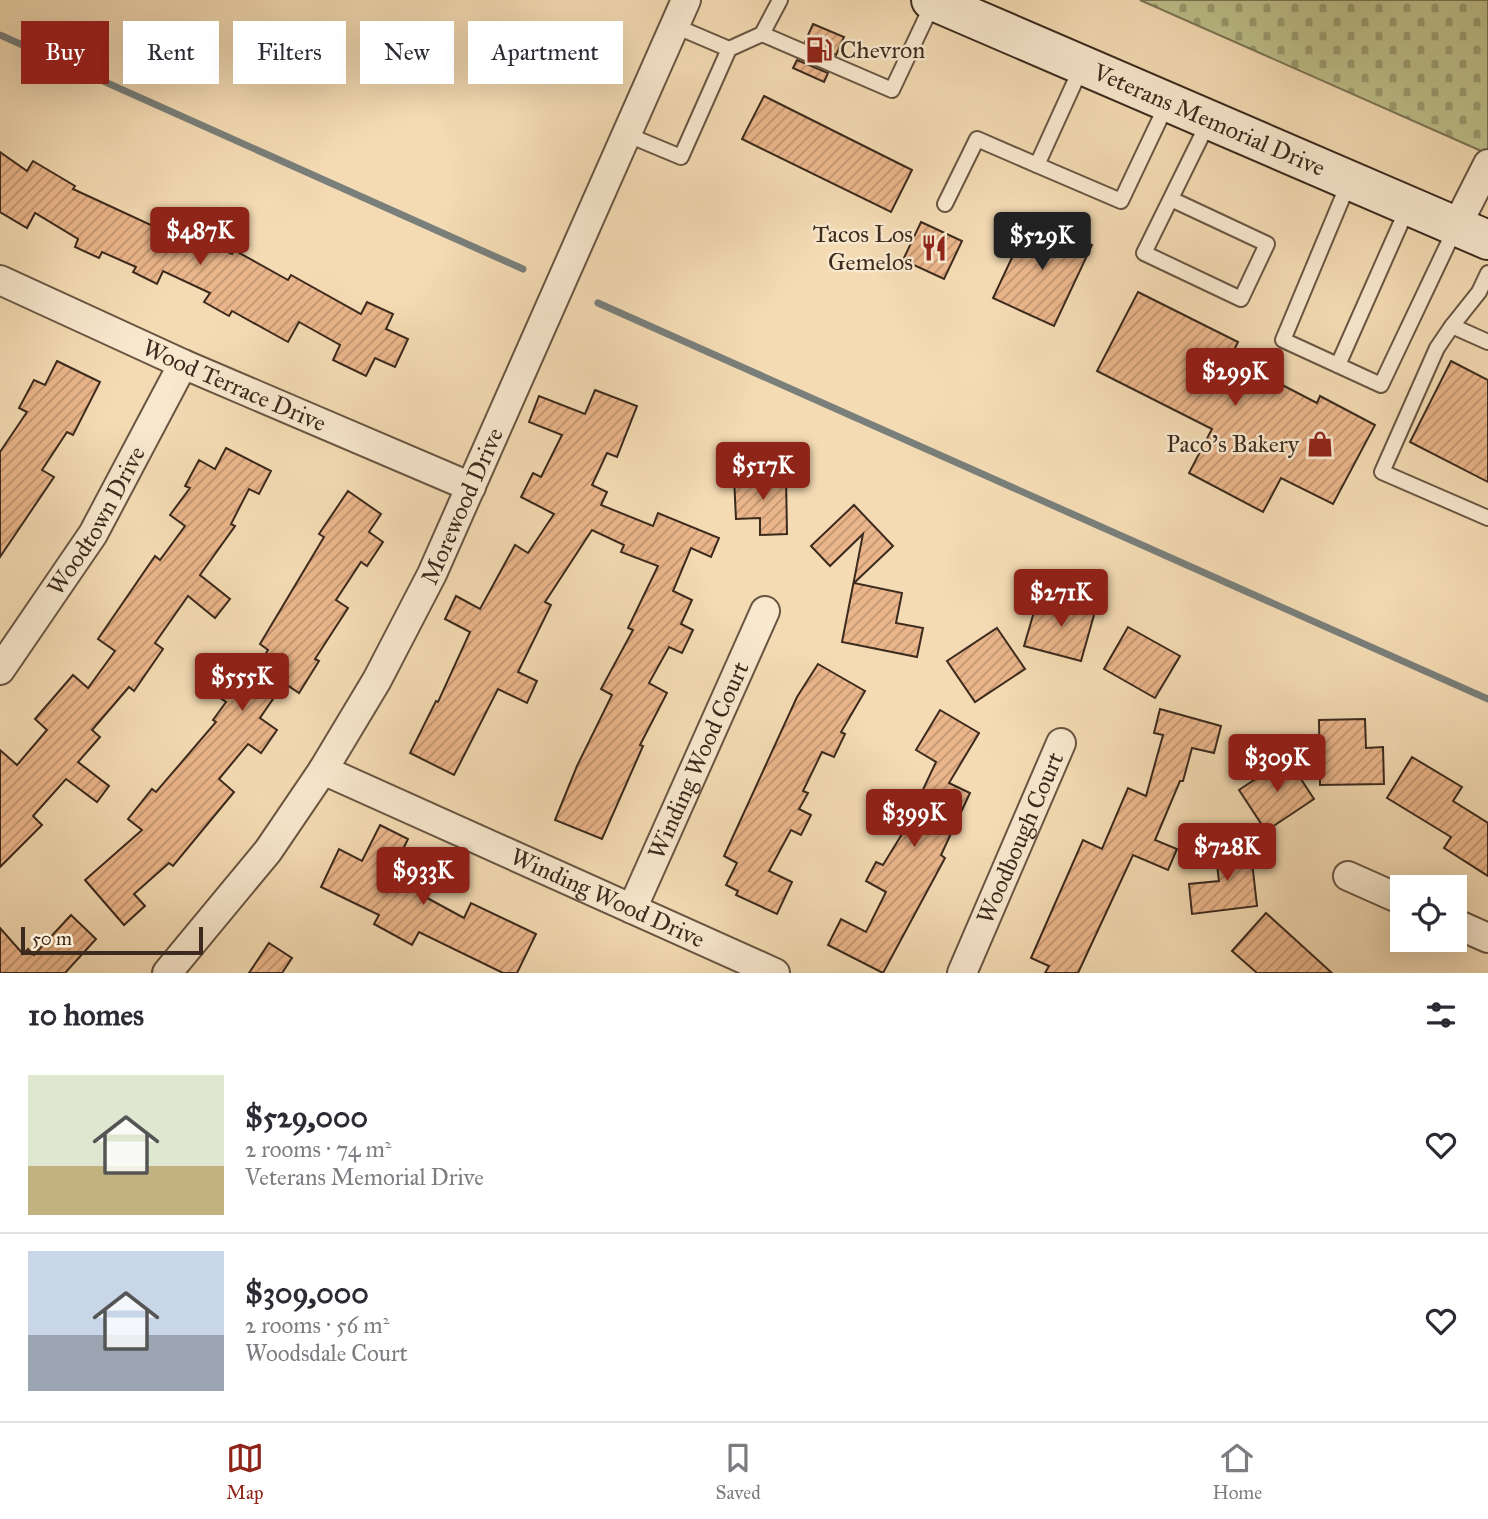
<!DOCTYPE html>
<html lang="en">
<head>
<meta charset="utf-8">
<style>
  :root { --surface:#fff; --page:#f2f2f3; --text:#2b2b33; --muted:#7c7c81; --line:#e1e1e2; --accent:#8f2418 }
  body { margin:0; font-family:"IM FELL Great Primer",serif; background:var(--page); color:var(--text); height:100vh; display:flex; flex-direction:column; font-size:26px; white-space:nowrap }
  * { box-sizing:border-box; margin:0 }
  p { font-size:23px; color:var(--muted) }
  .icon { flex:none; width:38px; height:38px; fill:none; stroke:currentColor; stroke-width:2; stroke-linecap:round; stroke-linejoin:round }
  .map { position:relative; height:973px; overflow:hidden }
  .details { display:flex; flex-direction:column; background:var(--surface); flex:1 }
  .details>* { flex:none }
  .hud { position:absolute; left:21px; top:21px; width:700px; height:63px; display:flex; gap:14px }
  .buttons { position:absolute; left:1390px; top:875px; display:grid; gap:14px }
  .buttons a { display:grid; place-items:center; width:77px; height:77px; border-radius:0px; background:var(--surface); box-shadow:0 7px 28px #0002; font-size:35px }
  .scale { position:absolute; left:21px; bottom:18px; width:182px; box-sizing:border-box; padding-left:7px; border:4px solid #3b2a1d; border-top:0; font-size:19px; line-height:24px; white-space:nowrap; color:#3b2a1d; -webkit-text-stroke:5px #f8e8ce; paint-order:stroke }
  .price { position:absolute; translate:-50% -60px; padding:0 16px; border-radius:7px; background:var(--accent); color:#fff; font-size:23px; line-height:46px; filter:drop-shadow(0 2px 4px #0008) }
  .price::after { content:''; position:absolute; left:50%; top:42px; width:21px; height:16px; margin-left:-10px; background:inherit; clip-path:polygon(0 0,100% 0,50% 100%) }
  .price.current { background:#222; color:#fff }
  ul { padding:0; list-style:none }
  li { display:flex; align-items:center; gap:21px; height:175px; padding:0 28px }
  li+li { border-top:2px solid var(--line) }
  li span { display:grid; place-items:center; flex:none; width:196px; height:140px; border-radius:0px; color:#555 }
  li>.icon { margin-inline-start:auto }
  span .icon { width:84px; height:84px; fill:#fffc; stroke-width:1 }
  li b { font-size:30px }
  h2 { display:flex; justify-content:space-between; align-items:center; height:84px; padding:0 28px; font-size:30px }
  .tag { padding:0 24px; border-radius:0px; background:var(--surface); box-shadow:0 7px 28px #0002; font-size:24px; line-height:63px }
  .tag.current { background:var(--accent); color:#fff }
  .menu { display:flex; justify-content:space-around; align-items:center; height:98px; border-top:2px solid var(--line); background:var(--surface); font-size:19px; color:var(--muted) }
  .menu a { display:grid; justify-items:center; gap:4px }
  .menu .current { color:var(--accent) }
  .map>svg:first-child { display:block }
</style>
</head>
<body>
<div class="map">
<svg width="1488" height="973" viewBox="0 0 1488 973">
  <defs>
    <pattern id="cemetery-stones" width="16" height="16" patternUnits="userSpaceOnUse" patternTransform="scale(1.75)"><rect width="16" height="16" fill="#bdc08b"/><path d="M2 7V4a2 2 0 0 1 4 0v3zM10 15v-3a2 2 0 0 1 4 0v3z" fill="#9b9c71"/></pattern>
    <pattern id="building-hatch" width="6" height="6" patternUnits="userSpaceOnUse" patternTransform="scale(1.75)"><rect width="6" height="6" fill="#ebb68b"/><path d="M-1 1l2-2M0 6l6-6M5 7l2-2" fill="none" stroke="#c09471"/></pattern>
  </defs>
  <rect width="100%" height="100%" fill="#f4dbb3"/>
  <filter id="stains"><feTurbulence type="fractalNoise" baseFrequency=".00286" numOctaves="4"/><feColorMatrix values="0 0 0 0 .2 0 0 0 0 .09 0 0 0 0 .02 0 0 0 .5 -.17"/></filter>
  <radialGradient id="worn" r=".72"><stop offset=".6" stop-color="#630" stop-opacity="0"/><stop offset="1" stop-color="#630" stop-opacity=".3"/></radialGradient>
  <path fill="url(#cemetery-stones)" stroke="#7c7554" stroke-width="2" d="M 1140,0 L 1488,0 L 1488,154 L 1479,150 Z"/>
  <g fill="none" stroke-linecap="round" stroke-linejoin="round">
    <g stroke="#797f7b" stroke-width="7">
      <path d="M 0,35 L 523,269"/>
      <path d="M 598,303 L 1488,699"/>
    </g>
  </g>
  <g fill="url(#building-hatch)" stroke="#3b2a1d" stroke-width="2">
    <path d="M 813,24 L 844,37 L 836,55 L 805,42 Z"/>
    <path d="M 797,60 L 828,73 L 824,82 L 793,68 Z"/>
    <path d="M 764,96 L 912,170 L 891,212 L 742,139 Z"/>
    <path d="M 0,152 L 27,171 L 33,161 L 75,186 L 73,189 L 155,227 L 159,219 L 232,254 L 234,250 L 288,280 L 291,275 L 361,314 L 367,302 L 393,314 L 386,329 L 408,339 L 395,367 L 375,358 L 366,376 L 333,360 L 340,345 L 299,322 L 288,342 L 232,311 L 229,316 L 204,302 L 210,293 L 163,271 L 157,284 L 133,272 L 136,267 L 102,252 L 99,258 L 75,247 L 78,239 L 35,213 L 27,228 L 0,212 Z"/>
    <path d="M 1031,217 L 1092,245 L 1054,326 L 993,298 Z"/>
    <path d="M 921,222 L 962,241 L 944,279 L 903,260 Z"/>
    <path d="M 1138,292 L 1238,342 L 1230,358 L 1317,403 L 1320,396 L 1375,425 L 1333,504 L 1281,478 L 1263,512 L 1189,473 L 1212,429 L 1097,371 Z"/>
    <path d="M 57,361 L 100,382 L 73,435 L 67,432 L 42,470 L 54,477 L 0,557 L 0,452 L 27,412 L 19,408 L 34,380 L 45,385 Z"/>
    <path d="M 1451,361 L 1488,380 L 1488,482 L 1410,442 Z"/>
    <path d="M 595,390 L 637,406 L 617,457 L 607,453 L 592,485 L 607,492 L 601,505 L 653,526 L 658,513 L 719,538 L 711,557 L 691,548 L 673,591 L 692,600 L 681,624 L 693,630 L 682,653 L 669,647 L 649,683 L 667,693 L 640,745 L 643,746 L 602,839 L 555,820 L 577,766 L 612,695 L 601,689 L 633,630 L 628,628 L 658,566 L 621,552 L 624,545 L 592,530 L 545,602 L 551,605 L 518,672 L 537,681 L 527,703 L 498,689 L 454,775 L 410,753 L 436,701 L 438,702 L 470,632 L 445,619 L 456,596 L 480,609 L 515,545 L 528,553 L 554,514 L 521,497 L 533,473 L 541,477 L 562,435 L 529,422 L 539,396 L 585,414 Z"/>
    <path d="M 226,448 L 271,471 L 259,494 L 249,489 L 231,524 L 235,526 L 200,575 L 230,599 L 215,618 L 188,596 L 155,643 L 163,649 L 134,691 L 129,687 L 92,730 L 100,737 L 78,762 L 109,786 L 97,802 L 66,779 L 33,816 L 42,825 L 0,867 L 0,750 L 17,765 L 47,730 L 35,719 L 73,675 L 88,688 L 115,651 L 98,639 L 155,556 L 160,560 L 185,526 L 170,515 L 190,488 L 185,486 L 199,460 L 215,469 Z"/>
    <path d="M 786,476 L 787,534 L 760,535 L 760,518 L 736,519 L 734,477 Z"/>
    <path d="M 348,491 L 381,514 L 369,532 L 383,542 L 367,566 L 361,562 L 336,600 L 348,608 L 315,659 L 319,661 L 299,693 L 284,683 L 260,718 L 277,730 L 261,753 L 248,744 L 219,779 L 234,792 L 173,866 L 169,863 L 134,894 L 145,906 L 124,925 L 85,880 L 142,830 L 128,819 L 152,789 L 156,792 L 216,722 L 213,720 L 226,702 L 216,695 L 230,674 L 246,685 L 268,650 L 260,644 L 324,537 L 319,534 Z"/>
    <path d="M 854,505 L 893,546 L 854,583 L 902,593 L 896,623 L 923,628 L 917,657 L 842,642 L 863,534 L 830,566 L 811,546 Z"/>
    <path d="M 1059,598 L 1096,608 L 1081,661 L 1024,646 L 1036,605 L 1055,610 Z"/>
    <path d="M 1128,627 L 1180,656 L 1155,698 L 1104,669 Z"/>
    <path d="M 997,628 L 1025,669 L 975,702 L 947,661 Z"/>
    <path d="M 818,664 L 865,691 L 841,732 L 845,734 L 834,757 L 822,752 L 803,791 L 808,793 L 799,809 L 811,815 L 801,835 L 791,830 L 769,871 L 792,882 L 777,914 L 736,895 L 738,891 L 726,885 L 737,863 L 724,856 L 797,697 Z"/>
    <path d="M 1160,709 L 1221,726 L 1214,753 L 1192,748 L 1183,781 L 1180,781 L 1155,840 L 1177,849 L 1168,870 L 1133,855 L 1078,973 L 1045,973 L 1049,966 L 1031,958 L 1083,840 L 1102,849 L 1128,788 L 1146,796 L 1163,735 L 1154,733 Z"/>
    <path d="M 940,710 L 979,733 L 949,783 L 970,793 L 941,855 L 945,858 L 883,973 L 828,945 L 841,919 L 866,932 L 886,892 L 866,881 L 876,862 L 883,865 L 902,834 L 936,762 L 916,750 Z"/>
    <path d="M 1365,719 L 1366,748 L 1383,747 L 1384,784 L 1320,785 L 1319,720 Z"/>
    <path d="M 1412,757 L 1462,787 L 1453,801 L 1488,823 L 1488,876 L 1444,848 L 1451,837 L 1387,798 Z"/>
    <path d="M 1287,758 L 1314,799 L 1266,831 L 1239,790 Z"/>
    <path d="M 380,825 L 408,839 L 394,868 L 423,884 L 418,893 L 464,918 L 471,903 L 536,934 L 517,973 L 503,973 L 419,932 L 412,945 L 374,924 L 379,915 L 321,887 L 339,849 L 362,861 Z"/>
    <path d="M 1250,844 L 1257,906 L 1192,914 L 1189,884 L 1219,881 L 1215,848 Z"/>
    <path d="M 1266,913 L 1332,973 L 1257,973 L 1232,951 Z"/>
    <path d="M 71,915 L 96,939 L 65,973 L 0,973 L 0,928 L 23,954 L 28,949 L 34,955 Z"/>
    <path d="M 269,943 L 292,958 L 282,973 L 249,973 Z"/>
  </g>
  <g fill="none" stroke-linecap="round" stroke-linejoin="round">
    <g stroke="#695642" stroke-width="18">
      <g id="lane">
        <path d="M 675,26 L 729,49"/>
        <path d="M 762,34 L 892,90 L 933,3"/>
        <path d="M 1082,66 L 1037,165 L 1121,201 L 1167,104"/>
        <path d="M 628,135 L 681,157 L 729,49 L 762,34 L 780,0"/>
        <path d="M 1349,182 L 1283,340 L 1381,385 L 1455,229"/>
        <path d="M 1171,199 L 1267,244 L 1241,299 L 1144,253 L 1209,121"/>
        <path d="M 945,204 L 977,139 L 1037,165"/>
        <path d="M 1488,273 L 1479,292 L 1452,326 L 1488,342"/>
        <path d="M 1452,326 L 1437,348 L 1382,472 L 1488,518"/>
        <path d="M 1338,365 L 1408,207"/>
      </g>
    </g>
    <g stroke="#695642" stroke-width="32">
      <g id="street">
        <path d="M 1456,227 L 1488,164"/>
        <path id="s1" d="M 0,280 L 183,364 L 471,487"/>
        <path id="s2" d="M 0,670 L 93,534 L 183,364"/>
        <path id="s3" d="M 323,770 L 775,973"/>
        <path d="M 1348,876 L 1402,900"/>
        <path id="s4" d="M 632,909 L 765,611"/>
        <path d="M 1454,923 L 1488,938"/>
        <path id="s5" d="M 167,973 L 268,851 L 323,770 L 377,680 L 432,574 L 686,0"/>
        <path id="s6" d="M 962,973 L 1061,743"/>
      </g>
    </g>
    <g stroke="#3b2a1d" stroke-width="42">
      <g id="secondary">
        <path id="s7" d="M 931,0 L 1488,240"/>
      </g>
    </g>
    <use href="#lane" stroke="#f8e8ce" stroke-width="14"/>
    <use href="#street" stroke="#f8e8ce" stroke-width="28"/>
    <use href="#secondary" stroke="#f8e8ce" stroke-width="38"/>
  </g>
  <defs>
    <g id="fuel-bare" transform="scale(2.1)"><path d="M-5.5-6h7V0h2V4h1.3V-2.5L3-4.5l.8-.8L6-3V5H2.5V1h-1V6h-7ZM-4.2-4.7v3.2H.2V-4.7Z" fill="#8f2418" stroke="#f8e8ce" stroke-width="2.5" paint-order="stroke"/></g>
    <g id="restaurant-bare" transform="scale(2.1)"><path d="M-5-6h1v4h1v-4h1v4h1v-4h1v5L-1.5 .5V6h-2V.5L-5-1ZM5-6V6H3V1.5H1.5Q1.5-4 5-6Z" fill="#8f2418" stroke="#f8e8ce" stroke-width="2.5" paint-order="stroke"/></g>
    <g id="shop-bare" transform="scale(2.1)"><path d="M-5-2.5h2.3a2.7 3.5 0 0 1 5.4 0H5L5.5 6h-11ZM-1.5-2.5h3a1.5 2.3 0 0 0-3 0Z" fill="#8f2418" stroke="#f8e8ce" stroke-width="2.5" paint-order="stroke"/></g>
  </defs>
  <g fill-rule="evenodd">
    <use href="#fuel-bare" x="819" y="50"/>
    <use href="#restaurant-bare" x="934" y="248"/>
    <use href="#shop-bare" x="1320" y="444"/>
  </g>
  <g text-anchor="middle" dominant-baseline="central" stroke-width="5" stroke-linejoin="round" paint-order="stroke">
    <g font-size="24" fill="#3b2a1d" stroke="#f8e8ce" text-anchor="end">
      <text x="840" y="50" text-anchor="start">Chevron</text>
      <text x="913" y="234">Tacos Los<tspan x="913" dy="28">Gemelos</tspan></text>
      <text x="1299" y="444">Paco's Bakery</text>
    </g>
    <g font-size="24" fill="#3b2a1d" stroke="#f8e8ce">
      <text stroke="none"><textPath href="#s7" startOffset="303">Veterans Memorial Drive</textPath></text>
      <text stroke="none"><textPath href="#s1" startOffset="257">Wood Terrace Drive</textPath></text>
      <text stroke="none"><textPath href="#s5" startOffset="555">Morewood Drive</textPath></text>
      <text stroke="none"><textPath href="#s2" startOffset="178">Woodtown Drive</textPath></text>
      <text stroke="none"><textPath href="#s4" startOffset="163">Winding Wood Court</textPath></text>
      <text stroke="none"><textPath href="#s6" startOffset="147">Woodbough Court</textPath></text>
      <text stroke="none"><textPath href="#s3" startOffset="312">Winding Wood Drive</textPath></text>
    </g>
  </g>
  <rect width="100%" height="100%" filter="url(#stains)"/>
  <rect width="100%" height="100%" fill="url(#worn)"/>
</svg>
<div class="buttons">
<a><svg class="icon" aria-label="locate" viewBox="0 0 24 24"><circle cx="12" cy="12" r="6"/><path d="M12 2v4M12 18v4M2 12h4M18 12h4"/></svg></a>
</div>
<div class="scale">50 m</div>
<b class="price" style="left:200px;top:267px">$487K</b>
<b class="price current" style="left:1042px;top:272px">$529K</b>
<b class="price" style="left:1235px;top:408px">$299K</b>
<b class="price" style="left:763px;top:502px">$517K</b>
<b class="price" style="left:1061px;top:629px">$271K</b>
<b class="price" style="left:242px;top:713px">$555K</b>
<b class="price" style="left:1277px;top:794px">$309K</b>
<b class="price" style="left:914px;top:849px">$399K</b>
<b class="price" style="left:1227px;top:883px">$728K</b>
<b class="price" style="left:423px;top:907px">$933K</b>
<div class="hud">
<a class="tag current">Buy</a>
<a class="tag">Rent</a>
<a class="tag">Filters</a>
<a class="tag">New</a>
<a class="tag">Apartment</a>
</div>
</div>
<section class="details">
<h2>10 homes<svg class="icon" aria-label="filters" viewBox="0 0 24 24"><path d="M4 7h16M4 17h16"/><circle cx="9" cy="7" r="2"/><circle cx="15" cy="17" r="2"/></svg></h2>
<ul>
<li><span style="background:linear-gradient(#dfe7d0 65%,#c2b280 0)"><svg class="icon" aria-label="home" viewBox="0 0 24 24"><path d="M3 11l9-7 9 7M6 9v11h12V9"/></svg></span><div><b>$529,000</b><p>2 rooms · 74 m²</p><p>Veterans Memorial Drive</p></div><svg class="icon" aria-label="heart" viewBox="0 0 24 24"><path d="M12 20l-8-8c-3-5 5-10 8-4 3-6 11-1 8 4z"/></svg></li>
<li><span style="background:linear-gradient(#c9d6e8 60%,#9aa5b1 0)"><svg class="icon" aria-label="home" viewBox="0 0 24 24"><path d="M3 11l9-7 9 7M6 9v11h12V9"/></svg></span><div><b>$309,000</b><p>2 rooms · 56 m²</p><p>Woodsdale Court</p></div><svg class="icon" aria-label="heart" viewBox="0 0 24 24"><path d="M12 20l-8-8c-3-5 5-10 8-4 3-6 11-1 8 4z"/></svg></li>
</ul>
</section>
<nav class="menu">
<a class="current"><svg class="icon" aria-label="map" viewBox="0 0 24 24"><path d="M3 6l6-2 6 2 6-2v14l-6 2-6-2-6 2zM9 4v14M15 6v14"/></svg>Map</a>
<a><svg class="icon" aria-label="saved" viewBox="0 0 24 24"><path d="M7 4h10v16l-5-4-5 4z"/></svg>Saved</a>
<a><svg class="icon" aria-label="home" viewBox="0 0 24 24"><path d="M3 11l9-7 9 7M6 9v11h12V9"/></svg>Home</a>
</nav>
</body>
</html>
